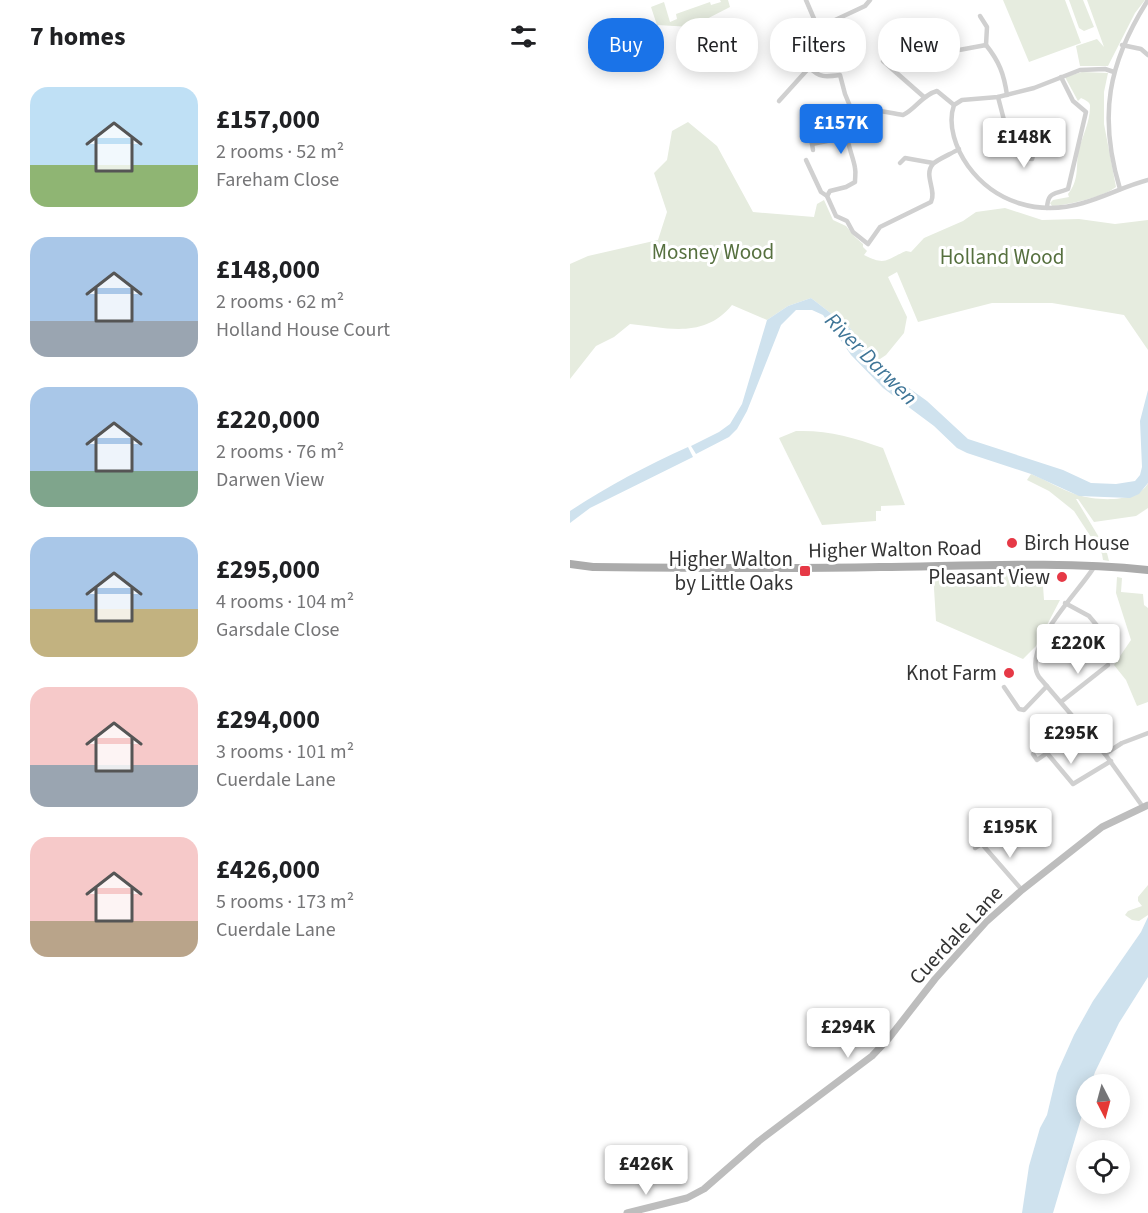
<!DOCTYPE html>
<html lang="en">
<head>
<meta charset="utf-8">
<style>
  :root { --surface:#fff; --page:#f6f6f6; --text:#202124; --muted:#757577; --accent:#1a73e8 }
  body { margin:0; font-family:"Source Sans 3",sans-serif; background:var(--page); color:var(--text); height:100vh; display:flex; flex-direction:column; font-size:22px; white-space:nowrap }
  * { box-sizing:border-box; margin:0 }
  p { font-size:20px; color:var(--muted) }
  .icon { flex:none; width:33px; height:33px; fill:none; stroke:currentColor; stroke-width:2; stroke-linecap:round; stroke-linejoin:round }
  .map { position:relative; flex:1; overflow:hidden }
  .sheet { display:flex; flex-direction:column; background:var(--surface); width:570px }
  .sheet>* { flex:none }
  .banner { position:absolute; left:18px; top:18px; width:470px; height:54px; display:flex; gap:12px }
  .needle { width:39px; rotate:174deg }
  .controls { position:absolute; left:506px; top:1074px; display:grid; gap:12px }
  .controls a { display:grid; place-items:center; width:54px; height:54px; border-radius:50%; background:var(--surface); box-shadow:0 3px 15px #0003; font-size:30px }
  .price { position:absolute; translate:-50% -51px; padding:0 14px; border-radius:6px; background:#fff; color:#222; font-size:20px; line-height:39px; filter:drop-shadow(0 2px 3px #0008) }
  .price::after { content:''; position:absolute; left:50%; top:36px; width:18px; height:14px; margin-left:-9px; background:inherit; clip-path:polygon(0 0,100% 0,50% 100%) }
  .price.current { background:var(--accent); color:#fff }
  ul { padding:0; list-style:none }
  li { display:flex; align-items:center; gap:18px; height:150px; padding:0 30px }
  li span { display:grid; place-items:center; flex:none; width:168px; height:120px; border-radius:18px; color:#555 }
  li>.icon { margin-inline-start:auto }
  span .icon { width:72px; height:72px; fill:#fffc; stroke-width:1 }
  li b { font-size:26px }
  h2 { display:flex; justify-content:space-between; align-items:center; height:72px; padding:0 30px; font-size:26px }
  .tag { padding:0 21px; border-radius:24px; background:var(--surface); box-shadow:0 3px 15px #0003; font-size:21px; line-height:54px }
  .tag.current { background:var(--accent); color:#fff }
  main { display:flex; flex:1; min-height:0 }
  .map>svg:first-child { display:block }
</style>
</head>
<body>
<main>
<section class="sheet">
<h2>7 homes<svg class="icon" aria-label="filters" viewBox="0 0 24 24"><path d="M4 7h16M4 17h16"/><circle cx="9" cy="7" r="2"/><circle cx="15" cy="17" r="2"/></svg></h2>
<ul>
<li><span style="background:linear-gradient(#bfe0f5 65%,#8fb573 0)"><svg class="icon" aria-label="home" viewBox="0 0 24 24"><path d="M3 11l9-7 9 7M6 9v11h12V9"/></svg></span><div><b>£157,000</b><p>2 rooms · 52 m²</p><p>Fareham Close</p></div></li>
<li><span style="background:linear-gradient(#a9c7e8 70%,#9aa5b1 0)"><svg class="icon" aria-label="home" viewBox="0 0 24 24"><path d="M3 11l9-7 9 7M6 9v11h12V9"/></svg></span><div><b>£148,000</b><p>2 rooms · 62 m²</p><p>Holland House Court</p></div></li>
<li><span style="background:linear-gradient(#a9c7e8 70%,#7fa58c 0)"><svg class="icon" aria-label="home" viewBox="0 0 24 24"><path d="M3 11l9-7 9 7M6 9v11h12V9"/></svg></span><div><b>£220,000</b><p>2 rooms · 76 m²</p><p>Darwen View</p></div></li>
<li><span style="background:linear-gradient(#a9c7e8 60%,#c2b280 0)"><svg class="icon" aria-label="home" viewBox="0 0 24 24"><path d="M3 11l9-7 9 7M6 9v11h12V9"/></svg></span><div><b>£295,000</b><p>4 rooms · 104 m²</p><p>Garsdale Close</p></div></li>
<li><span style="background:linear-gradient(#f6c9c9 65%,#9aa5b1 0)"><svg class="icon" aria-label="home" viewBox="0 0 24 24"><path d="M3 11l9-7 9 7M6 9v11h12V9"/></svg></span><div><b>£294,000</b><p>3 rooms · 101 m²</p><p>Cuerdale Lane</p></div></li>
<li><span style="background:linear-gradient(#f6c9c9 70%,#b9a48a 0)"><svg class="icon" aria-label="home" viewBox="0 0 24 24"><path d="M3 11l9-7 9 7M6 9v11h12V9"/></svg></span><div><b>£426,000</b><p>5 rooms · 173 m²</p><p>Cuerdale Lane</p></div></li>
</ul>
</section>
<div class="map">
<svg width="578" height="1213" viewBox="0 0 578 1213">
  <rect width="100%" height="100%" fill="#fff"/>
  <g fill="#e6ecdf">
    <path d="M 150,0 L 158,0 L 160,7 L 121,27 L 87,25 L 81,7 L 94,2 L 100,22 L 107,19 L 106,14 L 140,2 L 141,5 L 151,2 Z"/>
    <path d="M 433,0 L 495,0 L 511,43 L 459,62 Z"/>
    <path d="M 499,0 L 513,0 L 524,27 L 514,31 L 509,28 Z"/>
    <path d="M 517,0 L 575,0 L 565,13 L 538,66 L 510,66 L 506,46 L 527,39 L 534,47 Z"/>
    <path d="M 512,72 L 538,73 L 534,92 L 534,124 L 546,187 C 533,197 498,205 482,206 L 480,203 L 483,200 L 499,197 L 498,194 C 509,180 506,169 508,153 C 511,139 520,123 520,107 C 521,102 515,100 511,98 L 508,101 L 495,77 Z"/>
    <path d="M 118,122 L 147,146 L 183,212 L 244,217 L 247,204 L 254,200 L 263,220 L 276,226 L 285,237 L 293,244 L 293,247 L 297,251 L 294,255 C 316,266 315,260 336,251 L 341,252 L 354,238 L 393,221 L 406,212 L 435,208 L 472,220 L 509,219 L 545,224 L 578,220 L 578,350 L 554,315 L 482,303 L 422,303 L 348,322 L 327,272 L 318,277 L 337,317 L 334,333 L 316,355 L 304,363 L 280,328 L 241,298 L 218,306 L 197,320 L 162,305 C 134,339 98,328 60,324 L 44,337 L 26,346 L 0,379 L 0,264 L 18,256 L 88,240 L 97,212 L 84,173 L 97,160 L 102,131 Z"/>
    <path d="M 226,431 C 259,430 282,437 313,448 L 335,505 L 311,506 L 311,511 L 306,511 L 306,521 L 252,525 L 209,438 Z"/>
    <path d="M 461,474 C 476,480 492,490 508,495 C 527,501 568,503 578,483 L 578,508 L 566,516 L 524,522 L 508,499 L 506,499 L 536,549 L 539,561 L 533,560 L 532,554 L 504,511 L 479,491 L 457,480 Z"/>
    <path d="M 472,571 L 474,600 L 490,600 L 466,646 L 453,659 L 366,621 L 363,572 Z"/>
    <path d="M 547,577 L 552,578 L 551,592 L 573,594 L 574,605 L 578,608 L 578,702 L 567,706 L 556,680 L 544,665 L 561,640 L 546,593 Z"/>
    <path d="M 578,885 L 578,915 L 569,921 L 562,920 L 555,915 L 558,911 L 572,906 L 568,901 L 568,897 Z"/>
  </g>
  <g fill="#cfe2ee">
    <path d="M 241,298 L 280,328 L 304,363 L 357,401 L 398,439 L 493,470 L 521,483 L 546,484 L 565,481 L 570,475 L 572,467 L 570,421 L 578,390 L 578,483 L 569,494 L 560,498 L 509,496 L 461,474 L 397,453 L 387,448 L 364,426 L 313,388 L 281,355 L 253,315 L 242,310 L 226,310 L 211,325 L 177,411 L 167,429 L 159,437 L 126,454 L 121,446 L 149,432 L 160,424 L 172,404 L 197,320 L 218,306 Z"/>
    <path d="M 118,447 L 123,457 L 20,508 L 0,523 L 0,511 C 38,486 76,466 118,447 Z"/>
    <path d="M 578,917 L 578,977 L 549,1023 L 525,1072 L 521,1084 L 516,1084 L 516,1102 L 483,1213 L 452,1213 L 459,1166 L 470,1128 L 477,1115 L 487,1073 L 504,1035 L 523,1001 L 571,932 Z"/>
  </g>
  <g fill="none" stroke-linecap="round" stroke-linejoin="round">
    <g stroke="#d0d0d0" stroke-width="4.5">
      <path d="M 236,0 L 248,28 L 251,43"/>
      <path d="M 410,16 L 417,27 L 416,45"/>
      <path d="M 248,28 L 295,6 L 300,0"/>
      <path d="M 365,31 L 368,47 L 373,53 L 416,45 C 429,61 434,74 437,95"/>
      <path d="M 552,45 L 571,49 L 578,55"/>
      <path d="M 313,61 L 354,97"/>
      <path d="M 239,67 C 249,78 256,77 270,75 L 275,94 L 282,111"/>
      <path d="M 544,72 L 535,69 L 510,70 L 464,88 L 428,97 L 392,100 L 384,105 C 377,125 386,149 398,166 C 425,203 469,216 513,203 C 535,197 555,186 578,180"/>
      <path d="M 428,97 L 434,120 L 432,135 L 467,142 L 462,159 L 451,157 L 454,140"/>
      <path d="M 209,101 L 247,59"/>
      <path d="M 241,138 L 243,150"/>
      <path d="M 242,144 L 277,137"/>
      <path d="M 236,160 L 251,192 L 257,196 L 266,216 L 277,221 L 283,232 L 298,244 L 310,227 L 361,202 C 367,190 353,175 363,164 C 366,160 383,153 389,149"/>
      <path d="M 330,163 L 335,158 L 363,163"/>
      <path d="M 550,189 C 528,116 538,63 578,0"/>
      <path d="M 257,196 L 260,191 L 276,187 L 285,182 C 285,177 286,173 285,168 C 283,152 261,111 291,109 C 305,109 319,113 333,115 C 346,109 352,95 367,91 L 384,105"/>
      <path d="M 477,208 C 478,191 484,195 498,189 L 516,112 L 503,101 L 491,77"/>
      <path d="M 524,567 C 510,591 450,648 469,677 L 535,754 L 573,807"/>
      <path d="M 495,603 L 519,616 L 534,634"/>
      <path d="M 434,687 L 449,709 L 454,710 L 477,686"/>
      <path d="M 491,702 L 538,665"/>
      <path d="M 463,754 L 467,760 L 477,753 L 503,784 L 541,761"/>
      <path d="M 535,754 L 552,743 L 578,733"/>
      <path d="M 411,843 L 452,890"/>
      <path d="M 405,848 L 422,837"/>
    </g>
    <path stroke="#bdbdbd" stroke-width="7" d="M 57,1213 L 117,1198 L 134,1189 L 189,1141 L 302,1056 L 319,1038 L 365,979 L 416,922 L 452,890 L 532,827 L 578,805"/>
    <path stroke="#ababab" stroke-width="8" d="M 0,564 L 23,567 C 119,568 214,569 310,567 C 399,566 489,561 578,570"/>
  </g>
  <g fill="#e63946" stroke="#fff" stroke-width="2">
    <circle cx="442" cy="543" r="6"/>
    <rect x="229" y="565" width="12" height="12" rx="3"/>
    <circle cx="492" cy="577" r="6"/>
    <circle cx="439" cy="673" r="6"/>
  </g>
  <g text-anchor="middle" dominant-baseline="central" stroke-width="6" stroke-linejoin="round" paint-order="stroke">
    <g font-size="21" fill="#56703f" stroke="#fff">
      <text x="143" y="252">Mosney Wood</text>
      <text x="432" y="257">Holland Wood</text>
    </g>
    <g font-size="21" fill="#333" stroke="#fff" text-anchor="end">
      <text x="454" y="543" text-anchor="start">Birch House</text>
      <text x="223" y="559">Higher Walton<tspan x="223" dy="24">by Little Oaks</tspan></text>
      <text x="480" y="577">Pleasant View</text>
      <text x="427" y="673">Knot Farm</text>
    </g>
    <g font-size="21" fill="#333" stroke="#fff">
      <text transform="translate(325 549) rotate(-1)">Higher Walton Road</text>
      <text transform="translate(386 935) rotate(-47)">Cuerdale Lane</text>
    </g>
    <g font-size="22" font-style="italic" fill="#3f7597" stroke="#fff">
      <text transform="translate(301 359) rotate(45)">River Darwen</text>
    </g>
  </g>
</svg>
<div class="controls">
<a><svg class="needle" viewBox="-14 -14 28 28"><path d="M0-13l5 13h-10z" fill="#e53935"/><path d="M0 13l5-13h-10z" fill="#757577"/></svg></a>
<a><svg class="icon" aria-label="locate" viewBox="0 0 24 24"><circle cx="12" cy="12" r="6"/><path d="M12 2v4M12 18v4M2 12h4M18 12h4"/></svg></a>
</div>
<b class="price current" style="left:271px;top:155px">£157K</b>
<b class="price" style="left:454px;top:169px">£148K</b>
<b class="price" style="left:508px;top:675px">£220K</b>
<b class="price" style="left:501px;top:765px">£295K</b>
<b class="price" style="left:440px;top:859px">£195K</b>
<b class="price" style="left:278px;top:1059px">£294K</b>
<b class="price" style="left:76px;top:1196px">£426K</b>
<div class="banner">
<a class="tag current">Buy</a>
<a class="tag">Rent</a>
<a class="tag">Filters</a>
<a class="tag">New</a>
</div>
</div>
</main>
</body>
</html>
